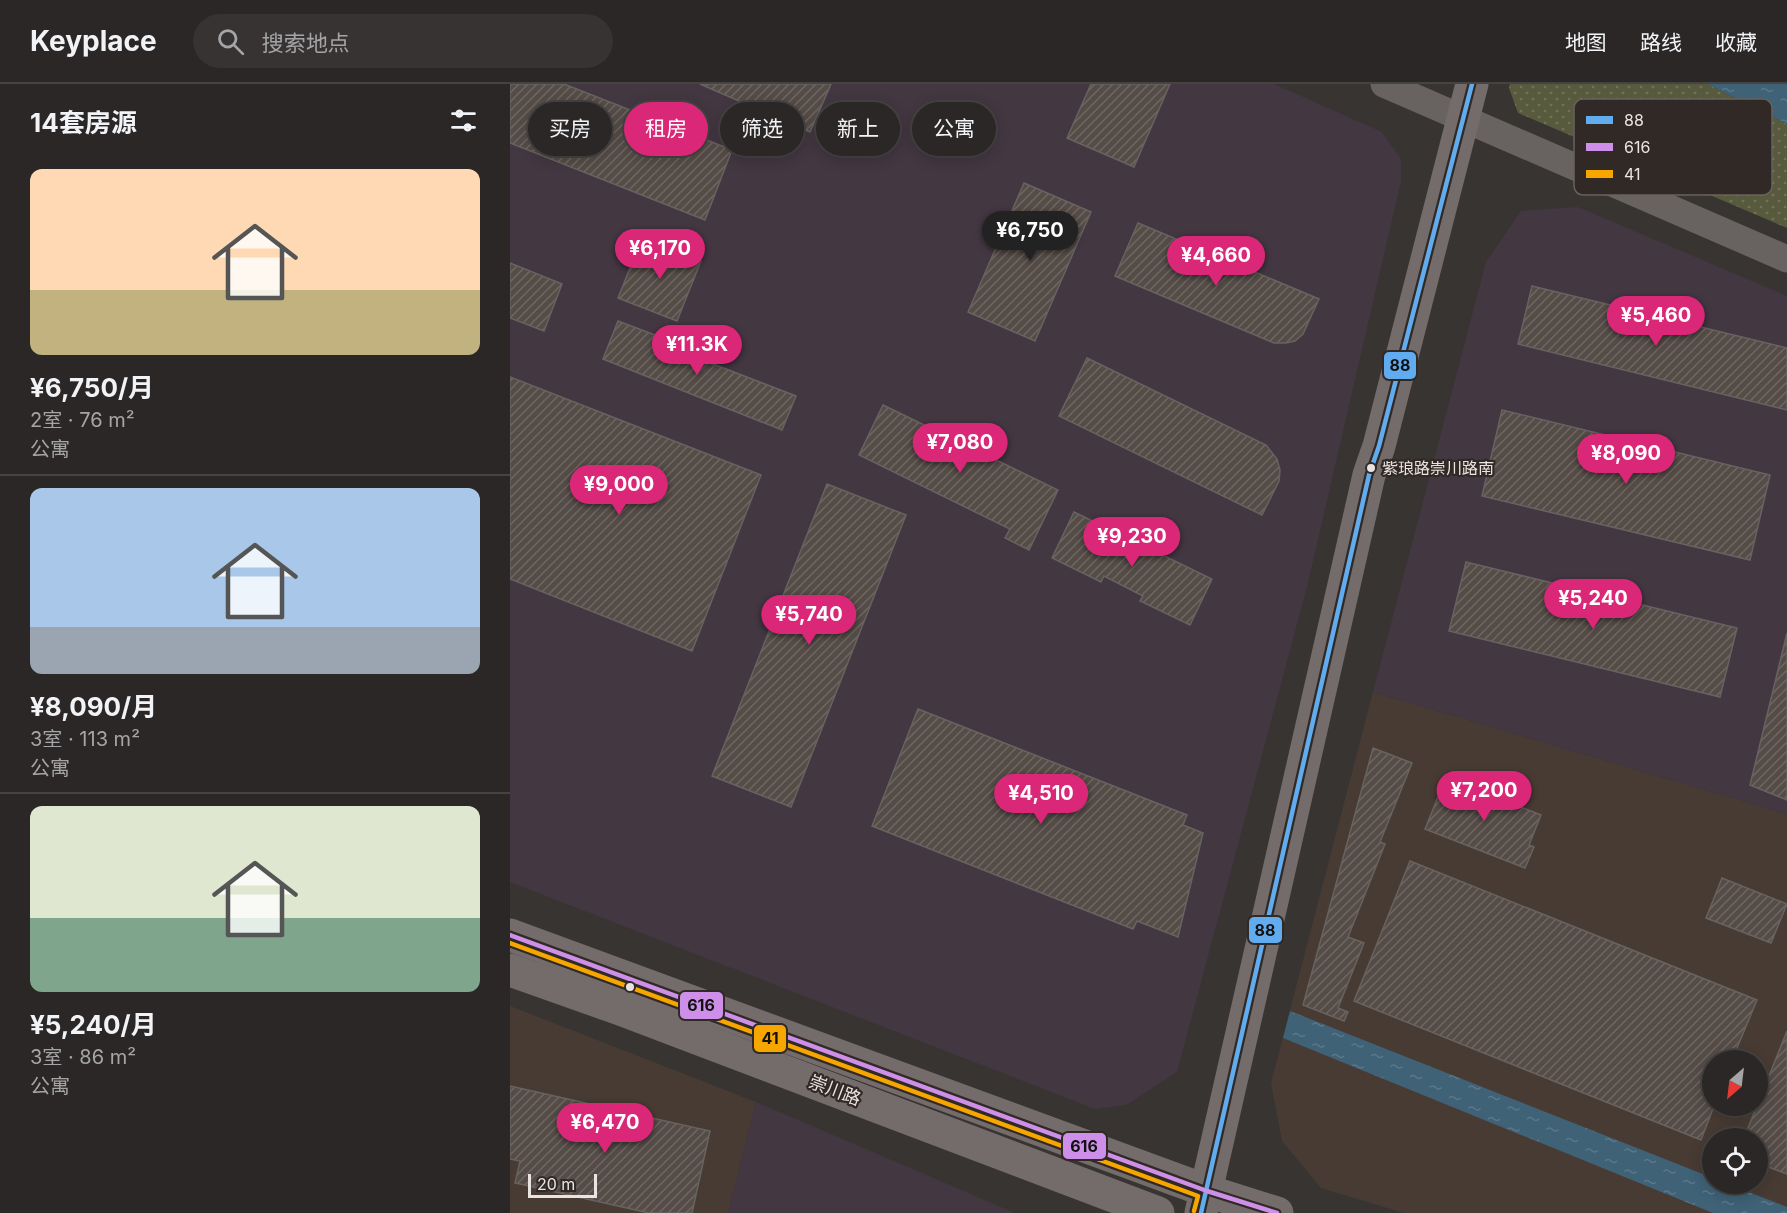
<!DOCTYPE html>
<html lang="zh">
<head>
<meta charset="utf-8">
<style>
  :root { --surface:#2a2726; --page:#363332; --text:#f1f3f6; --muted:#a5a5a7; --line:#464443; --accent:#db2777 }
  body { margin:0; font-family:Inter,"Noto Sans SC",sans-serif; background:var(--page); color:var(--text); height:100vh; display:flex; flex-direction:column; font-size:22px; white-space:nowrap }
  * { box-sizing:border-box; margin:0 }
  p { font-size:20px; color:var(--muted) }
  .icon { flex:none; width:33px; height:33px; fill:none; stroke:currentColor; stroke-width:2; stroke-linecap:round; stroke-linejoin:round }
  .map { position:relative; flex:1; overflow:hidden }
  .details { display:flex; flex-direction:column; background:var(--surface); width:510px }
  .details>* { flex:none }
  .banner { position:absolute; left:18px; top:18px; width:570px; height:54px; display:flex; gap:12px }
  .needle { width:39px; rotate:208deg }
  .tools { position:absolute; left:1192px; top:966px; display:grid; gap:12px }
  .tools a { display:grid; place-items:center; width:66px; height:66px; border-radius:50%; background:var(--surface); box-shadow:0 3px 15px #0003,0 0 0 2px var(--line); font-size:30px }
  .scale { position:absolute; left:18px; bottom:15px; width:69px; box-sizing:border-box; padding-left:6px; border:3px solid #e9e4e1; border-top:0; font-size:16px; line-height:21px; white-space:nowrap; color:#e9e4e1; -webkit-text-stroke:4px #312925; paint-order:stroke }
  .price { position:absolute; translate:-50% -51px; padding:0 14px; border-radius:21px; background:var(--accent); color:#fff; font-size:20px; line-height:39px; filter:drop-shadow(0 2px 3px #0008) }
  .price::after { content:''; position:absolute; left:50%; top:36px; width:18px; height:14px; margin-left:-9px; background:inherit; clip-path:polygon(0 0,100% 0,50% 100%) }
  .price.current { background:#222; color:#fff }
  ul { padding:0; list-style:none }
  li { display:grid; align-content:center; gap:12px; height:318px; padding:0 30px }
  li+li { border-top:2px solid var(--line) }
  li span { display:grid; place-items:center; height:186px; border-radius:12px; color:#555 }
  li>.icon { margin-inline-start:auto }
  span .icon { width:108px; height:108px; fill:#fffc; stroke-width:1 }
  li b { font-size:26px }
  h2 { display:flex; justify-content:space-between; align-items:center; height:72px; padding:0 30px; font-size:26px }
  .pill { padding:0 21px; border-radius:27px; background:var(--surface); box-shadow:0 3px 15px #0003,0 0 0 2px var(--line); font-size:21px; line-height:54px }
  .pill.current { background:var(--accent); color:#fff }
  header { display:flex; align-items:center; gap:36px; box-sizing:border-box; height:84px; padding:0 30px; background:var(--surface); border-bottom:2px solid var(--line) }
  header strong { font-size:28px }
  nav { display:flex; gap:33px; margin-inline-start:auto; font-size:21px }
  .search { width:420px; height:54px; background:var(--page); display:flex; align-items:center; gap:15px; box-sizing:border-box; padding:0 21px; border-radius:33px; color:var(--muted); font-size:22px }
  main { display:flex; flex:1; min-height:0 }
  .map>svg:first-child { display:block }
</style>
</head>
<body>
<header>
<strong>Keyplace</strong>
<div class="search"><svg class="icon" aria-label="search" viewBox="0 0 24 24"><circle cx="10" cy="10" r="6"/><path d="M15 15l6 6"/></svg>搜索地点</div>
<nav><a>地图</a><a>路线</a><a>收藏</a></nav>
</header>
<main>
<section class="details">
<h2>14套房源<svg class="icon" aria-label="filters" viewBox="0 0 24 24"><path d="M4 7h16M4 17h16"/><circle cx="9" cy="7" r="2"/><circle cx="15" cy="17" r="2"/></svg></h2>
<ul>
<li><span style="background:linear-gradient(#ffd9b3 65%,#c2b280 0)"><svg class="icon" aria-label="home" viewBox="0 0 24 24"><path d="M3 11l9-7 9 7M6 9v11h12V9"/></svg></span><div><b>¥6,750/月</b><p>2室 · 76 m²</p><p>公寓</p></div></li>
<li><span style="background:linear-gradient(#a9c7e8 75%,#9aa5b1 0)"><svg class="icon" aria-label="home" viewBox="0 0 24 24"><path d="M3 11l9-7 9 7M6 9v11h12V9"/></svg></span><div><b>¥8,090/月</b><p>3室 · 113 m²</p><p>公寓</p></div></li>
<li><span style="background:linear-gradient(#dfe7d0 60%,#7fa58c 0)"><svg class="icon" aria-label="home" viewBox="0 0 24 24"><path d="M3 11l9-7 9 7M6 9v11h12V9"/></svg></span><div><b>¥5,240/月</b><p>3室 · 86 m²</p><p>公寓</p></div></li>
</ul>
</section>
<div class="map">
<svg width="1277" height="1129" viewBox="0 0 1277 1129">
  <defs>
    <pattern id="grass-dots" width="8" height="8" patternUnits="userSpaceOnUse" patternTransform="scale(1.5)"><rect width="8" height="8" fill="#585a3e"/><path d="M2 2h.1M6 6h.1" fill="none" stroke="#70725a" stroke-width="1.8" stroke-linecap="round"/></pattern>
    <pattern id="water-ripples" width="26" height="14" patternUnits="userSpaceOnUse" patternTransform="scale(1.5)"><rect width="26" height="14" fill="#3f6277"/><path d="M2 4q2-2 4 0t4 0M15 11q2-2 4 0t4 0" fill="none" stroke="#5b788a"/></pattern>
    <pattern id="building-hatch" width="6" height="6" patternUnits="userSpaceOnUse" patternTransform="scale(1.5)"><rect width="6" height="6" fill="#554c47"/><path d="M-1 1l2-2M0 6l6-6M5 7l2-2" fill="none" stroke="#6d6661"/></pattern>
  </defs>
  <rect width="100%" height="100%" fill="#383432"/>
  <g fill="#483b34" fill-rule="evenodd">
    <path d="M 863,608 L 1277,730 L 1277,1129 L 894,1129 L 811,1104 L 772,1057 L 761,999 ZM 1203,976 L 1248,976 L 1248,1022 L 1203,1022 ZM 1203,1054 L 1248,1054 L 1248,1100 L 1203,1100 Z"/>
    <path d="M 0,922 L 246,1018 L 218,1129 L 0,1129 Z"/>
  </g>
  <g fill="#433742">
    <path d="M 0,0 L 764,0 L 872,48 L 891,75 L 891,97 L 797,503 L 667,988 L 616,1021 L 585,1025 L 0,798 Z"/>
    <path d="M 1068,123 L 1277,212 L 1277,730 L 863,608 L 976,178 L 1011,127 Z"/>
    <path d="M 246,1018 L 505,1129 L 218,1129 Z"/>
  </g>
  <path fill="url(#grass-dots)" d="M 1000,0 L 1197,0 L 1277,40 L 1277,144 L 1008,29 L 999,4 Z"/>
  <g fill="url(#water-ripples)">
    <path d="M 1197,0 L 1277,0 L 1277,40 Z"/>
    <path d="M 780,927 L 1203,1094 L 1203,1100 L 1218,1100 L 1277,1123 L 1277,1129 L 1203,1129 L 773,954 Z"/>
  </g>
  <g fill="url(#building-hatch)" stroke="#676361" stroke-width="1.5">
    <path d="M 0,0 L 54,0 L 222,66 L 195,136 L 0,59 Z"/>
    <path d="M 190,0 L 321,0 L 300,48 Z"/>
    <path d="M 581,0 L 660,0 L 624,83 L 557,54 Z"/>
    <path d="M 514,99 L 581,128 L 525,257 L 458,228 Z"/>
    <path d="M 628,139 L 809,215 L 793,250 L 785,257 L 776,259 L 764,259 L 605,192 Z"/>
    <path d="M 132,154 L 191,177 L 167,237 L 108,214 Z"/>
    <path d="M 0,179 L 52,200 L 34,247 L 0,234 Z"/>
    <path d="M 1022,202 L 1277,264 L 1277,326 L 1008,260 Z"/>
    <path d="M 108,237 L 179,264 L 177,270 L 286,312 L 272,346 L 93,275 Z"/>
    <path d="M 577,274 L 756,361 L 767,375 L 770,386 L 769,397 L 752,431 L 549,332 Z"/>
    <path d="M 0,293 L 251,391 L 182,567 L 0,495 Z"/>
    <path d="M 373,321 L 548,406 L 519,466 L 495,454 L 500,445 L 349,371 Z"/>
    <path d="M 992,326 L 1260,391 L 1240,476 L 972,412 Z"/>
    <path d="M 317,400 L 396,431 L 281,723 L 202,692 Z"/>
    <path d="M 564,428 L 702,495 L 680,541 L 630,517 L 633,512 L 594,492 L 591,498 L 542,474 Z"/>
    <path d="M 956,478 L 1227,544 L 1210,613 L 939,547 Z"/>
    <path d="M 1277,549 L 1277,716 L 1240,701 Z"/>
    <path d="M 408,625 L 677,731 L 673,741 L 693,749 L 668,853 L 627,837 L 623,845 L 362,742 Z"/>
    <path d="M 863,664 L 902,679 L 870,758 L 875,760 L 838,853 L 854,859 L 828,924 L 838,928 L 834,937 L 793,921 Z"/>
    <path d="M 936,693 L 1031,731 L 1019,761 L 1024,763 L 1015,784 L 915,745 Z"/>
    <path d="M 900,777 L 1247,916 L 1222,976 L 1203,976 L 1203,1022 L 1204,1022 L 1191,1056 L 844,917 Z"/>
    <path d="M 1212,794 L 1277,820 L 1261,859 L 1196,834 Z"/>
    <path d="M 1277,947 L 1277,1090 L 1248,1079 L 1248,1054 L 1234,1054 Z"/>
    <path d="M 0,1002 L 200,1047 L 182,1129 L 139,1129 L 5,1099 L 10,1077 L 0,1075 Z"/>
  </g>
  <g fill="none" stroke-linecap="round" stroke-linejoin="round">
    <path stroke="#686361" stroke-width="27" d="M 874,0 L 1277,175"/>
    <g stroke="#746c6a" stroke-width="33">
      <path d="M 0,851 L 697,1107 L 767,1129"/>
      <path d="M 0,886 L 110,925 L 648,1129"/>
      <path d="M 691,1129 L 859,391 L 869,362 L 962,0"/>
    </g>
    <g stroke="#312925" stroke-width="9">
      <path id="bus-1" d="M 691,1129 L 859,391 L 869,362 L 962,0"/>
    </g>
    <g stroke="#312925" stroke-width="9">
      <path id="bus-2" d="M 0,851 L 697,1107 L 767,1129"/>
    </g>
    <g stroke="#312925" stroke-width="9">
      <path id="bus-3" d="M 0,859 L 688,1112 L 684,1127"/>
    </g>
    <use href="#bus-1" stroke="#60acee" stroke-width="4.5"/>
    <use href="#bus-2" stroke="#ce8fe9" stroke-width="4.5"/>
    <use href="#bus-3" stroke="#f7a600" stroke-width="4.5"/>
  </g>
  <g fill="#e9e4e1" stroke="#312925" stroke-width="2">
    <circle cx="861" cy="384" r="5"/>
    <circle cx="120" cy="903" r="5"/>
  </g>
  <g text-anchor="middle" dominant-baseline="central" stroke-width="4.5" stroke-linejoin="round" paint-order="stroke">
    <g font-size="16" fill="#e9e4e1" stroke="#312925" text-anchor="start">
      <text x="872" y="384">紫琅路崇川路南</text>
    </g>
    <g font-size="18" fill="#e9e4e1" stroke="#312925">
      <text transform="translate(325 1006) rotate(21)">崇川路</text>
    </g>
  </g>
  <rect x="1064" y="15" width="198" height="96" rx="9" fill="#312925" stroke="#68615d" stroke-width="1.5"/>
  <rect x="1076" y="32" width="27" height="8" fill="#60acee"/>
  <rect x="1076" y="59" width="27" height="8" fill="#ce8fe9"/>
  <rect x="1076" y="86" width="27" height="8" fill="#f7a600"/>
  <g font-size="16" fill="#e9e4e1">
    <text x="1114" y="42">88</text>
    <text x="1114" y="69">616</text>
    <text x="1114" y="96">41</text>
  </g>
  <g stroke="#312925" stroke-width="2">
    <rect x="873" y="267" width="34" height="29" rx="6" fill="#60acee"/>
    <rect x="738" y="832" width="35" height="28" rx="6" fill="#60acee"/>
    <rect x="169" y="907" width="45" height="29" rx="6" fill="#ce8fe9"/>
    <rect x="243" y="940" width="34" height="29" rx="6" fill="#f7a600"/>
    <rect x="552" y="1048" width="45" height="28" rx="6" fill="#ce8fe9"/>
  </g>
  <g font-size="16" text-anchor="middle" font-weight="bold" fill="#111">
    <text x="890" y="287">88</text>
    <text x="755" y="852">88</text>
    <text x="191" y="927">616</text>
    <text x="260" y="960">41</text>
    <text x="574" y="1068">616</text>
  </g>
</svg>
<div class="tools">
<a><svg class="needle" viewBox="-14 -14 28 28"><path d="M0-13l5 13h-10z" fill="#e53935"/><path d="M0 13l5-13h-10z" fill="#a5a5a7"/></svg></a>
<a><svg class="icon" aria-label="locate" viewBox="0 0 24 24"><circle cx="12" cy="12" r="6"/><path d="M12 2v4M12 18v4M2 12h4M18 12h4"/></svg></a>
</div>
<div class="scale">20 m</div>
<b class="price current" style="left:520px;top:178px">¥6,750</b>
<b class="price" style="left:150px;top:196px">¥6,170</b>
<b class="price" style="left:706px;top:203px">¥4,660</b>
<b class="price" style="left:1146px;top:263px">¥5,460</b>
<b class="price" style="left:187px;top:292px">¥11.3K</b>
<b class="price" style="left:450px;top:390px">¥7,080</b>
<b class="price" style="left:1116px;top:401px">¥8,090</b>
<b class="price" style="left:109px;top:432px">¥9,000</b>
<b class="price" style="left:622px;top:484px">¥9,230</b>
<b class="price" style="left:1083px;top:546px">¥5,240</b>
<b class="price" style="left:299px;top:562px">¥5,740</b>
<b class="price" style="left:974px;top:738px">¥7,200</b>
<b class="price" style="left:531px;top:741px">¥4,510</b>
<b class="price" style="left:95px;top:1070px">¥6,470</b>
<div class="banner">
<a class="pill">买房</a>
<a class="pill current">租房</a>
<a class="pill">筛选</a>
<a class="pill">新上</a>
<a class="pill">公寓</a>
</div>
</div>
</main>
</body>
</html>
